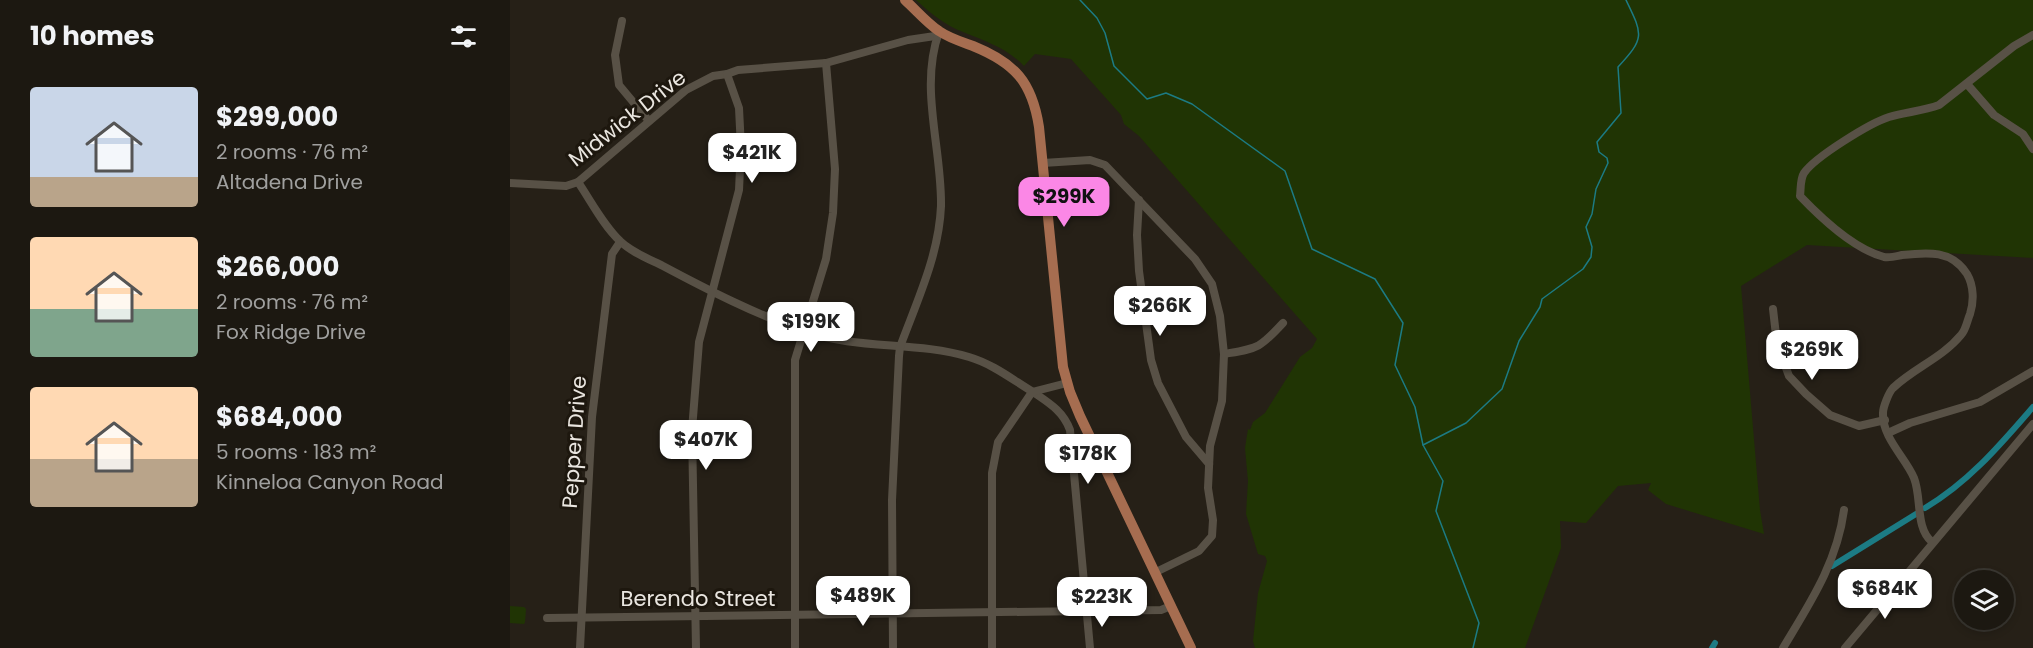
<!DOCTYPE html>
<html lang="en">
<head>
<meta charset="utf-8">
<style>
  :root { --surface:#1c1811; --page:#25211a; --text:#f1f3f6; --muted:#a0a09f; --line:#3a3731; --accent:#fb87e6 }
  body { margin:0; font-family:Poppins,sans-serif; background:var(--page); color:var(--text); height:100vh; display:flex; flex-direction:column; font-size:22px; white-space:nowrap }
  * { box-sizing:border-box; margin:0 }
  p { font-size:20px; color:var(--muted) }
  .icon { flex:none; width:33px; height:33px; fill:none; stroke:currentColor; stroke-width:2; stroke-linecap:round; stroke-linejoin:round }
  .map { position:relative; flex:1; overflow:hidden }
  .details { display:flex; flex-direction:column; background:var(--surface); width:510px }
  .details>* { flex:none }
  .tools { position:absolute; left:1444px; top:570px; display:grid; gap:12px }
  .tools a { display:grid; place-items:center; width:60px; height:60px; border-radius:50%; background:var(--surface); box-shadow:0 3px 9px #0003,0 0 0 2px var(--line); font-size:30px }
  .price { position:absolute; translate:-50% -51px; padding:0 14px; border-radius:12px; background:#fff; color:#222; font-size:20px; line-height:39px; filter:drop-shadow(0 2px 3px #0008) }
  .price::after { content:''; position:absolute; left:50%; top:36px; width:18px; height:14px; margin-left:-9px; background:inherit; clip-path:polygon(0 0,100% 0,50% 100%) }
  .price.selected { background:var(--accent); color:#111 }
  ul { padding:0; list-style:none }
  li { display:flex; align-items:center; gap:18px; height:150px; padding:0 30px }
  li span { display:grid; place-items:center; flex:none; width:168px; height:120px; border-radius:6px; color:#555 }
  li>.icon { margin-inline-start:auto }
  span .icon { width:72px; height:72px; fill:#fffc; stroke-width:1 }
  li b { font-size:26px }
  h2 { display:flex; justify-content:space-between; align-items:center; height:72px; padding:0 30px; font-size:26px }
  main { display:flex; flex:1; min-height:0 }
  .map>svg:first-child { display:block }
</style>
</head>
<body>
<main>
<section class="details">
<h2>10 homes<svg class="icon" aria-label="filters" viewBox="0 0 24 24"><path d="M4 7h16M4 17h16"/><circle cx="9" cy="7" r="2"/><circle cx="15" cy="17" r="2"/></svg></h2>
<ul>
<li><span style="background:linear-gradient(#c9d6e8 75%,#b9a48a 0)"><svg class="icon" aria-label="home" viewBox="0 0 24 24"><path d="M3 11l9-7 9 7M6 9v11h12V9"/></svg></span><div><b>$299,000</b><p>2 rooms · 76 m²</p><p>Altadena Drive</p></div></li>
<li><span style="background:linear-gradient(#ffd9b3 60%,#7fa58c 0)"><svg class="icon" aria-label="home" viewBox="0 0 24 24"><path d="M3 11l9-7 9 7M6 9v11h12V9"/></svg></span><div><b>$266,000</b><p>2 rooms · 76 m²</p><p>Fox Ridge Drive</p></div></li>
<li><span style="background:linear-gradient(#ffd9b3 60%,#b9a48a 0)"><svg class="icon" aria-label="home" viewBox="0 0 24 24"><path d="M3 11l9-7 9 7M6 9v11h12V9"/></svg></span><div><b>$684,000</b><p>5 rooms · 183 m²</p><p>Kinneloa Canyon Road</p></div></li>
</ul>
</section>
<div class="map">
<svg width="1523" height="648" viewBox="0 0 1523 648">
  <rect width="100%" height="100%" fill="#262017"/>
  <g fill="#203404">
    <path d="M 406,0 L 1523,0 L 1523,258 L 1297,245 L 1231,286 L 1250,510 L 1254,534 L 1156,504 L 1138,490 L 1141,483 L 1108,486 L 1076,523 L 1050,521 L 1051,548 L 1015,648 L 745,648 L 743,641 L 748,593 L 757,561 L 755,556 L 748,554 L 736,514 L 738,481 L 735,448 L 738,429 L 740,430 L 743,422 L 755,413 L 790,357 L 802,348 L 807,339 L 629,136 L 614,124 L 611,115 L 561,59 L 525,54 L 514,66 C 497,48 475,41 453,32 C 435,25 420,13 406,0 Z"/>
    <path d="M 0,606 L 14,607 L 16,609 L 15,622 L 14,624 L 0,623 Z"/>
  </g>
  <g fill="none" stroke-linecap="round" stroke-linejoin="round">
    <g stroke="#1c7b84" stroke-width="1.5">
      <path d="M 570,0 L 587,18 L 595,33 L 604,66 L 637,99 L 656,93 L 682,104 L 775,171 L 802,249 L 865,279 L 893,323 L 885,365 L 905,407 L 913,445 L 933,481 L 926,511 L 969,623 L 963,648"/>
      <path d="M 913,445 L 956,423 L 992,389 L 1009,341 L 1030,307 L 1032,299 L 1073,269 L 1081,257 L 1082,247 L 1076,227 L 1082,214 L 1086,189 L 1098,163 L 1097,158 L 1089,152 L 1087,142 L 1111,113 L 1108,67 C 1135,38 1133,35 1116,0"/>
    </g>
    <g stroke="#1c7b84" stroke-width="6">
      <path d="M 1415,508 C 1459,482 1490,445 1523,407"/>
      <path d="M 1322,566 L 1406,514"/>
      <path d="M 1202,648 L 1205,643"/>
    </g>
    <g stroke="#585146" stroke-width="8">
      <path d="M 112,21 L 105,55 L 109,85 L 139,121"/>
      <path d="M 1457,84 L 1484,115 L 1513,134 L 1523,149"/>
      <path d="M 533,163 L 580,160 L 595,165 L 685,259 L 702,284 L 710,316 L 714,354 L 712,401 L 700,446 L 698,488 L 703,520 L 702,536 L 689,551 L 646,572"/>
      <path d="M 68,182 C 81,201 93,225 110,241 C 121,252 139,259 153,266 C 198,290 245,314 294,331 C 347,350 406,341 459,357 C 483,364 503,380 523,392 C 539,403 553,411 560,430 L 580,648"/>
      <path d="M 0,183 L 56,186 L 68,182 L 176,90 L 203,76 L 217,74 L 228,70 L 316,63 L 398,40 L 425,36 L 429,32"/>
      <path d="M 629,200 L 627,235 L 629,271 L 641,360 L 648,383 L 676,437 L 699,464"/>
      <path d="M 1263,309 L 1267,344 L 1279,376 L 1296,394 L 1320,415 L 1349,426 L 1375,420"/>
      <path d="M 714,354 C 748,348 749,349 773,323"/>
      <path d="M 1378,433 L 1400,423 L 1470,402 L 1523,371"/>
      <path d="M 1422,542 C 1405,528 1412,498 1404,478 C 1396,458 1372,438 1373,413 C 1373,407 1379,392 1383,388 C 1404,368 1432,358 1451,335 C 1456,330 1457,321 1460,314 C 1464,302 1464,286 1457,274 C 1442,250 1418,252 1392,255 C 1387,256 1380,258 1374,257 C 1344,249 1311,218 1290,196 C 1291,189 1290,179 1294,173 C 1305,157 1360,123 1379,117 C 1396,112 1413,111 1429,105 L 1504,46 L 1523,35"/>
      <path d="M 37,618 L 651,610 L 661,606"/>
      <path d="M 70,648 L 82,417 L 102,254 L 110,242"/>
      <path d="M 186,648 L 182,430 L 189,342 L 229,190 L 231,148 L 229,108 L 217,74"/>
      <path d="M 285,648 L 285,360 L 316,259 L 323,213 L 325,169 L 316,63"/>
      <path d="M 383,648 L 382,500 L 389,356 L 390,347 C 407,301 429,255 431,206 C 432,148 409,88 429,32"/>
      <path d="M 482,648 L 482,473 L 488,442 L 522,392 L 557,383"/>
      <path d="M 1273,648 C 1300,603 1327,563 1334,510"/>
      <path d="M 1335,648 L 1523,424"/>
    </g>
    <path stroke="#a66d50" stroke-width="10" d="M 395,0 C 406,10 417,23 429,31 C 439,38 452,42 463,46 C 505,63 522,82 529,127 L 553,367 L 560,392 L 570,416 L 681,648"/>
  </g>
  <g text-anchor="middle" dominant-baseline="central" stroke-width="6" stroke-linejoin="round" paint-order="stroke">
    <g font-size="21" fill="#eae6e0" stroke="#1d170e">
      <text transform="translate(117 118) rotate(-38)">Midwick Drive</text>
      <text transform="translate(64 442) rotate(-86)">Pepper Drive</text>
      <text x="188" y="598">Berendo Street</text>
    </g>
  </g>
</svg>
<div class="tools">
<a><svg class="icon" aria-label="layers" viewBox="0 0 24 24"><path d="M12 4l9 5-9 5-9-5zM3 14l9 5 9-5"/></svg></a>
</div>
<b class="price" style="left:242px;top:184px">$421K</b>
<b class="price selected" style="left:554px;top:228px">$299K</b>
<b class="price" style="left:650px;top:337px">$266K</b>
<b class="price" style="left:301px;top:353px">$199K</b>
<b class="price" style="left:1302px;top:381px">$269K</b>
<b class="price" style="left:196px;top:471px">$407K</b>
<b class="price" style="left:578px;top:485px">$178K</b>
<b class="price" style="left:1375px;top:620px">$684K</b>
<b class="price" style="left:353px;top:627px">$489K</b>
<b class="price" style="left:592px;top:628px">$223K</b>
</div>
</main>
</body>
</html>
